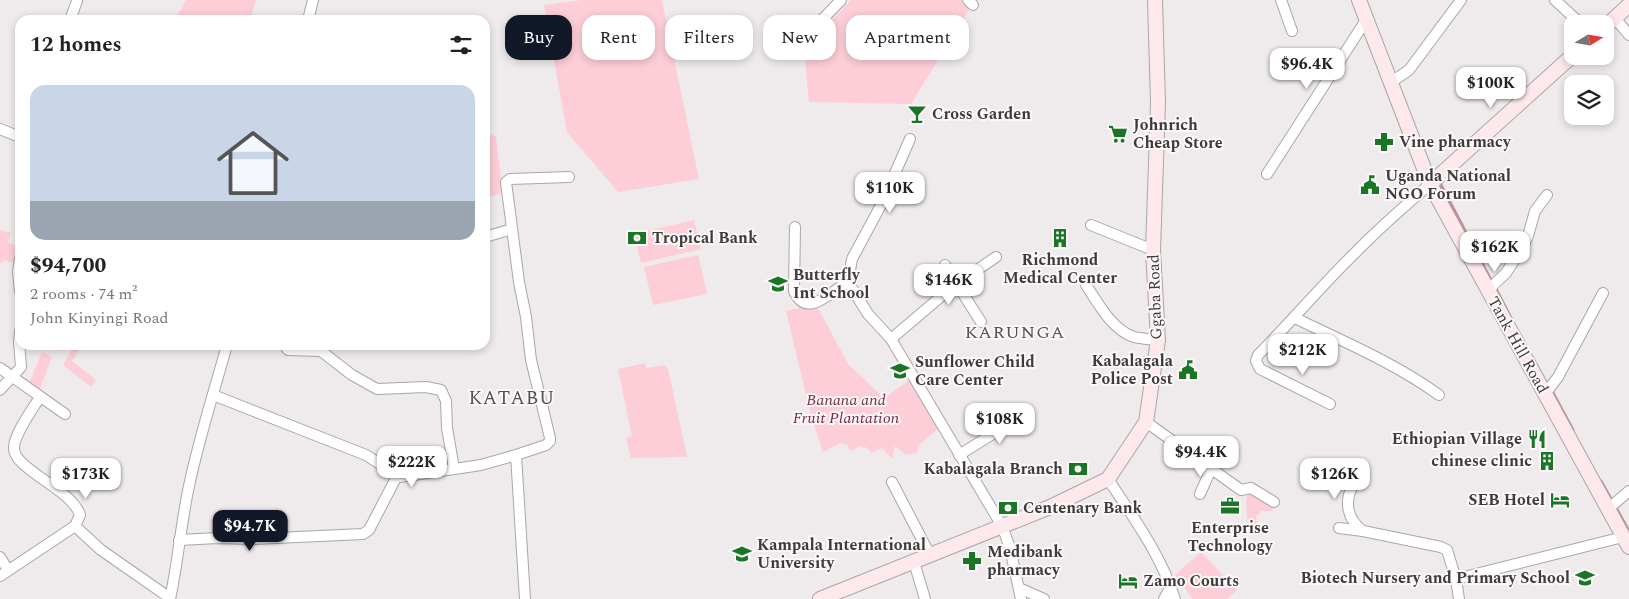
<!DOCTYPE html>
<html lang="en">
<head>
<meta charset="utf-8">
<style>
  :root { --surface:#fff; --page:#f6f6f6; --text:#222; --muted:#767676; --accent:#111827 }
  body { margin:0; font-family:Spectral,serif; background:var(--page); color:var(--text); height:100vh; display:flex; flex-direction:column; font-size:19px; white-space:nowrap }
  * { box-sizing:border-box; margin:0 }
  p { font-size:16px; color:var(--muted) }
  .icon { flex:none; width:28px; height:28px; fill:none; stroke:currentColor; stroke-width:2; stroke-linecap:round; stroke-linejoin:round }
  .map { position:relative; flex:1; overflow:hidden }
  .panel { position:absolute; left:15px; top:15px; width:475px; height:335px; display:flex; flex-direction:column; background:var(--surface); border-radius:15px; box-shadow:0 2px 8px #0003 }
  .panel>* { flex:none }
  .hud { position:absolute; left:505px; top:15px; width:475px; height:45px; display:flex; gap:10px }
  .needle { width:32px; rotate:79deg }
  .tools { position:absolute; left:1564px; top:15px; display:grid; gap:10px }
  .tools a { display:grid; place-items:center; width:50px; height:50px; border-radius:10px; background:var(--surface); box-shadow:0 2px 8px #0003; font-size:25px }
  .price { position:absolute; translate:-50% -42px; padding:0 11px; border-radius:10px; background:#fff; color:#222; font-size:16px; line-height:32px; filter:drop-shadow(0 1px 2px #0008) }
  .price::after { content:''; position:absolute; left:50%; top:30px; width:15px; height:11px; margin-left:-8px; background:inherit; clip-path:polygon(0 0,100% 0,50% 100%) }
  .price.current { background:var(--accent); color:#fff }
  ul { padding:0; list-style:none }
  li { display:grid; align-content:center; gap:10px; height:265px; padding:0 15px }
  li span { display:grid; place-items:center; height:155px; border-radius:15px; color:#555 }
  li>.icon { margin-inline-start:auto }
  span .icon { width:90px; height:90px; fill:#fffc; stroke-width:1 }
  li b { font-size:21px }
  h2 { display:flex; justify-content:space-between; align-items:center; height:60px; padding:0 15px; font-size:21px }
  .pill { padding:0 18px; border-radius:15px; background:var(--surface); box-shadow:0 2px 8px #0003; font-size:18px; line-height:45px }
  .pill.current { background:var(--accent); color:#fff }
  .map>svg:first-child { display:block }
</style>
</head>
<body>
<div class="map">
<svg width="1629" height="599" viewBox="0 0 1629 599">
  <rect width="100%" height="100%" fill="#efeaeb"/>
  <g fill="#fdced7">
    <path d="M 186,0 L 256,0 L 250,20 L 175,20 Z"/>
    <path d="M 582,0 L 662,0 L 699,179 L 618,192 L 567,132 L 544,5 Z"/>
    <path d="M 851,0 L 962,0 L 970,8 L 911,104 L 809,102 L 804,50 Z"/>
    <path d="M 485,131 L 496,137 L 503,193 L 485,198 Z"/>
    <path d="M 694,220 L 701,249 L 641,263 L 634,234 Z"/>
    <path d="M 0,230 L 11,233 L 8,243 L 18,246 L 14,263 L 3,260 L 2,263 L 0,262 Z"/>
    <path d="M 698,255 L 707,294 L 653,305 L 644,267 Z"/>
    <path d="M 816,304 L 848,364 L 884,398 L 911,379 L 938,429 L 919,445 L 917,453 L 906,455 L 895,446 L 892,459 L 882,448 L 872,453 L 866,447 L 863,448 L 861,446 L 851,451 L 847,444 L 844,445 L 841,443 L 823,452 L 811,415 L 786,311 Z"/>
    <path d="M 60,345 L 70,345 L 79,351 L 77,353 L 75,352 L 77,354 L 72,361 L 96,380 L 91,387 L 63,365 L 72,349 L 60,351 Z"/>
    <path d="M 42,352 L 52,357 L 39,391 L 28,386 Z"/>
    <path d="M 645,363 L 646,368 L 664,365 L 668,368 L 687,457 L 631,458 L 626,438 L 632,436 L 618,369 Z"/>
    <path d="M 1250,491 L 1274,505 L 1272,511 L 1261,511 L 1256,517 L 1259,531 L 1248,532 L 1246,499 Z"/>
    <path d="M 1201,552 L 1237,590 L 1227,599 L 1193,599 L 1175,575 Z"/>
  </g>
  <g fill="none" stroke-linecap="round" stroke-linejoin="round">
    <g stroke="#c88996" stroke-width="3">
      <path d="M 1441,185 L 1492,282"/>
      <path d="M 1495,287 L 1513,322"/>
      <path d="M 1552,391 L 1573,430"/>
      <path d="M 1601,481 L 1629,531"/>
    </g>
    <g stroke="#aba6a7" stroke-width="12">
      <g id="street">
        <path d="M 968,0 L 973,5"/>
        <path d="M 1281,0 L 1292,31"/>
        <path d="M 1555,0 L 1581,24"/>
        <path d="M 1615,18 L 1629,35"/>
        <path d="M 70,20 L 77,1"/>
        <path d="M 308,20 L 313,0"/>
        <path d="M 819,23 L 841,0"/>
        <path d="M 1390,83 L 1409,70 L 1461,0"/>
        <path d="M 0,129 L 20,137"/>
        <path d="M 910,139 L 881,205 L 852,259 L 848,282 L 868,314 L 891,339 L 1002,526 L 1010,548 L 1021,599"/>
        <path d="M 1267,174 L 1366,20"/>
        <path d="M 1091,225 L 1153,250"/>
        <path d="M 795,227 L 794,291 C 807,320 831,291 848,282"/>
        <path d="M 485,237 L 512,229"/>
        <path d="M 20,259 L 18,272 L 20,292"/>
        <path d="M 945,265 L 981,322"/>
        <path d="M 1086,285 C 1098,303 1112,330 1134,337 C 1141,339 1150,339 1158,340"/>
        <path d="M 1488,290 L 1506,273 L 1522,248 L 1528,236 L 1535,211 L 1547,195"/>
        <path d="M 1295,318 C 1344,342 1395,363 1439,395"/>
        <path d="M 891,339 L 951,288 L 996,257"/>
        <path d="M 284,345 L 288,350 L 321,351 L 352,375 L 377,389 L 426,387 L 441,390 L 446,401 L 447,428 L 454,468"/>
        <path d="M 0,368 L 65,414"/>
        <path d="M 0,390 L 21,367 L 19,342 L 20,331"/>
        <path d="M 1545,394 L 1558,377 L 1603,293"/>
        <path d="M 213,395 L 366,455 L 400,477 L 481,465 L 516,455 L 525,599"/>
        <path d="M 1330,404 L 1260,369 L 1256,361 L 1258,355 C 1292,321 1322,285 1356,252 C 1379,228 1405,206 1430,184"/>
        <path d="M 1146,422 L 1241,490 L 1251,488 L 1274,502"/>
        <path d="M 516,455 L 546,445 L 550,441 L 550,438 L 531,360 L 526,317 L 519,282 L 506,182 L 510,179 L 569,177"/>
        <path d="M 959,455 L 1004,427 L 1025,410"/>
        <path d="M 1108,479 C 1133,517 1161,555 1175,599"/>
        <path d="M 892,482 L 930,555"/>
        <path d="M 1352,487 C 1344,503 1348,520 1363,531 L 1441,547 L 1447,550 L 1456,579 L 1623,537"/>
        <path d="M 1200,494 L 1211,469"/>
        <path d="M 1608,509 L 1629,491"/>
        <path d="M 75,526 L 101,550 L 170,598"/>
        <path d="M 1339,528 L 1363,531"/>
        <path d="M 179,540 L 218,538 L 252,539 L 363,534 L 369,530 L 397,476"/>
        <path d="M 0,557 L 8,570"/>
        <path d="M 914,562 L 925,599"/>
        <path d="M 0,576 L 75,526 L 80,515 C 72,489 13,469 14,448 C 14,434 32,410 40,397"/>
        <path d="M 1456,579 L 1459,599"/>
        <path d="M 1019,588 L 1044,599"/>
        <path d="M 170,599 C 178,562 181,523 189,486 C 199,438 214,392 227,345"/>
        <path d="M 1164,599 L 1171,586"/>
      </g>
    </g>
    <g stroke="#aba6a7" stroke-width="16">
      <g id="secondary">
        <path d="M 1359,0 L 1430,184 L 1629,547"/>
        <path d="M 1605,27 L 1629,5"/>
        <path d="M 1430,184 L 1572,56"/>
        <path d="M 820,599 L 1050,507 L 1108,479 L 1146,422 L 1158,340 L 1153,250 L 1158,103 L 1155,0"/>
      </g>
    </g>
    <use href="#street" stroke="#fff" stroke-width="10"/>
    <use href="#secondary" stroke="#fde8ec" stroke-width="14"/>
  </g>
  <defs>
    <g id="bar-bare" transform="scale(1.5)"><path d="M-6-5H6L.8 .8V4.5H3.5V6h-7V4.5H-.8V.8Z" fill="#187626" stroke="#fcf7f8" stroke-width="2.5" paint-order="stroke"/></g>
    <g id="supermarket-bare" transform="scale(1.5)"><path d="M-6-5.5h2.5l.6 2H6L4.5 2H-2.5L-4.4-4H-6ZM-1.5 3.2a1.3 1.3 0 1 0 .1 0ZM3 3.2a1.3 1.3 0 1 0 .1 0Z" fill="#187626" stroke="#fcf7f8" stroke-width="2.5" paint-order="stroke"/></g>
    <g id="pharmacy-bare" transform="scale(1.5)"><path d="M-2-6h4v4h4v4h-4v4h-4v-4h-4v-4h4Z" fill="#187626" stroke="#fcf7f8" stroke-width="2.5" paint-order="stroke"/></g>
    <g id="civic-bare" transform="scale(1.5)"><path d="M-.6-6.5H3V-4.5H.6V-3L4-1V1h2V6H-6V1h2V-1L-.6-3ZM-1.2 2.5V6h2.4V2.5Z" fill="#187626" stroke="#fcf7f8" stroke-width="2.5" paint-order="stroke"/></g>
    <g id="bank-bare" transform="scale(1.5)"><path d="M-6-4H6V4H-6ZM0-2.3a2.3 2.3 0 1 0 0 4.6a2.3 2.3 0 1 0 0-4.6Z" fill="#187626" stroke="#fcf7f8" stroke-width="2.5" paint-order="stroke"/></g>
    <g id="building-bare" transform="scale(1.5)"><path d="M-4-6H4V6H1V3H-1V6H-4ZM-2.5-4.3h1.7v1.8h-1.7ZM.8-4.3h1.7v1.8H.8ZM-2.5-1h1.7V.8h-1.7ZM.8-1h1.7V.8H.8Z" fill="#187626" stroke="#fcf7f8" stroke-width="2.5" paint-order="stroke"/></g>
    <g id="school-bare" transform="scale(1.5)"><path d="M0-5L7-2L0 1L-7-2ZM-4 1L0 2.5L4 1V4Q0 6-4 4Z" fill="#187626" stroke="#fcf7f8" stroke-width="2.5" paint-order="stroke"/></g>
    <g id="restaurant-bare" transform="scale(1.5)"><path d="M-5-6h1v4h1v-4h1v4h1v-4h1v5L-1.5 .5V6h-2V.5L-5-1ZM5-6V6H3V1.5H1.5Q1.5-4 5-6Z" fill="#187626" stroke="#fcf7f8" stroke-width="2.5" paint-order="stroke"/></g>
    <g id="hotel-bare" transform="scale(1.5)"><path d="M-6-4.5h1.5V1H6V5H4.5V3h-9V5H-6ZM-4 0a1.8 1.8 0 1 1 3.6 0ZM.5 0V-2.5h3Q6-2.5 6 0Z" fill="#187626" stroke="#fcf7f8" stroke-width="2.5" paint-order="stroke"/></g>
    <g id="office-bare" transform="scale(1.5)"><path d="M-6-3h4V-5.5h4V-3h4V5H-6ZM-1-4.5V-3h2v-1.5ZM-6 0V1H6V0Z" fill="#187626" stroke="#fcf7f8" stroke-width="2.5" paint-order="stroke"/></g>
    <g id="university-bare" transform="scale(1.5)"><path d="M0-5L7-2L0 1L-7-2ZM-4 1L0 2.5L4 1V4Q0 6-4 4Z" fill="#187626" stroke="#fcf7f8" stroke-width="2.5" paint-order="stroke"/></g>
  </defs>
  <g fill-rule="evenodd">
    <use href="#bar-bare" x="917" y="114"/>
    <use href="#supermarket-bare" x="1118" y="134"/>
    <use href="#pharmacy-bare" x="1384" y="142"/>
    <use href="#civic-bare" x="1370" y="185"/>
    <use href="#bank-bare" x="637" y="238"/>
    <use href="#building-bare" x="1060" y="238"/>
    <use href="#school-bare" x="778" y="284"/>
    <use href="#civic-bare" x="1188" y="370"/>
    <use href="#school-bare" x="900" y="371"/>
    <use href="#restaurant-bare" x="1537" y="439"/>
    <use href="#building-bare" x="1547" y="461"/>
    <use href="#bank-bare" x="1078" y="469"/>
    <use href="#hotel-bare" x="1560" y="500"/>
    <use href="#office-bare" x="1230" y="506"/>
    <use href="#bank-bare" x="1008" y="508"/>
    <use href="#university-bare" x="742" y="554"/>
    <use href="#pharmacy-bare" x="972" y="561"/>
    <use href="#school-bare" x="1585" y="578"/>
    <use href="#hotel-bare" x="1128" y="581"/>
  </g>
  <g text-anchor="middle" dominant-baseline="central" stroke-width="4" stroke-linejoin="round" paint-order="stroke">
    <g font-size="16" font-weight="bold" fill="#3d3b3b" stroke="#fcf7f8" text-anchor="start">
      <text x="932" y="114">Cross Garden</text>
      <text x="1133" y="125">Johnrich<tspan x="1133" dy="18">Cheap Store</tspan></text>
      <text x="1399" y="142">Vine pharmacy</text>
      <text x="1385" y="176">Uganda National<tspan x="1385" dy="18">NGO Forum</tspan></text>
      <text x="652" y="238">Tropical Bank</text>
      <text x="1060" y="260" text-anchor="middle">Richmond<tspan x="1060" dy="18">Medical Center</tspan></text>
      <text x="793" y="275">Butterfly<tspan x="793" dy="18">Int School</tspan></text>
      <text x="1173" y="361" text-anchor="end">Kabalagala<tspan x="1173" dy="18">Police Post</tspan></text>
      <text x="915" y="362">Sunflower Child<tspan x="915" dy="18">Care Center</tspan></text>
      <text x="1522" y="439" text-anchor="end">Ethiopian Village</text>
      <text x="1532" y="461" text-anchor="end">chinese clinic</text>
      <text x="1063" y="469" text-anchor="end">Kabalagala Branch</text>
      <text x="1545" y="500" text-anchor="end">SEB Hotel</text>
      <text x="1023" y="508">Centenary Bank</text>
      <text x="1230" y="528" text-anchor="middle">Enterprise<tspan x="1230" dy="18">Technology</tspan></text>
      <text x="757" y="545">Kampala International<tspan x="757" dy="18">University</tspan></text>
      <text x="987" y="552">Medibank<tspan x="987" dy="18">pharmacy</tspan></text>
      <text x="1570" y="578" text-anchor="end">Biotech Nursery and Primary School</text>
      <text x="1143" y="581">Zamo Courts</text>
    </g>
    <g font-size="16" fill="#3d3b3b" stroke="#fcf7f8">
      <text transform="translate(1155 297) rotate(-92)">Ggaba Road</text>
      <text transform="translate(1518 345) rotate(61)">Tank Hill Road</text>
    </g>
    <g font-size="16" font-style="italic" fill="#772b41" stroke="#fcf7f8">
      <text x="846" y="400">Banana and<tspan x="846" dy="18">Fruit Plantation</tspan></text>
    </g>
    <g font-size="18" letter-spacing="1" fill="#555152" stroke="#fcf7f8">
      <text x="1015" y="332">KARUNGA</text>
    </g>
    <g font-size="19" letter-spacing="1" fill="#555152" stroke="#fcf7f8">
      <text x="512" y="398">KATABU</text>
    </g>
  </g>
</svg>
<div class="tools">
<a><svg class="needle" viewBox="-14 -14 28 28"><path d="M0-13l5 13h-10z" fill="#e53935"/><path d="M0 13l5-13h-10z" fill="#767676"/></svg></a>
<a><svg class="icon" aria-label="layers" viewBox="0 0 24 24"><path d="M12 4l9 5-9 5-9-5zM3 14l9 5 9-5"/></svg></a>
</div>
<b class="price" style="left:1307px;top:90px">$96.4K</b>
<b class="price" style="left:1491px;top:109px">$100K</b>
<b class="price" style="left:890px;top:214px">$110K</b>
<b class="price" style="left:1495px;top:273px">$162K</b>
<b class="price" style="left:949px;top:306px">$146K</b>
<b class="price" style="left:1303px;top:376px">$212K</b>
<b class="price" style="left:1000px;top:445px">$108K</b>
<b class="price" style="left:1201px;top:478px">$94.4K</b>
<b class="price" style="left:412px;top:488px">$222K</b>
<b class="price" style="left:86px;top:500px">$173K</b>
<b class="price" style="left:1335px;top:500px">$126K</b>
<b class="price current" style="left:250px;top:552px">$94.7K</b>
<div class="hud">
<a class="pill current">Buy</a>
<a class="pill">Rent</a>
<a class="pill">Filters</a>
<a class="pill">New</a>
<a class="pill">Apartment</a>
</div>
<section class="panel">
<h2>12 homes<svg class="icon" aria-label="filters" viewBox="0 0 24 24"><path d="M4 7h16M4 17h16"/><circle cx="9" cy="7" r="2"/><circle cx="15" cy="17" r="2"/></svg></h2>
<ul>
<li><span style="background:linear-gradient(#c9d6e8 75%,#9aa5b1 0)"><svg class="icon" aria-label="home" viewBox="0 0 24 24"><path d="M3 11l9-7 9 7M6 9v11h12V9"/></svg></span><div><b>$94,700</b><p>2 rooms · 74 m²</p><p>John Kinyingi Road</p></div></li>
</ul>
</section>
</div>
</body>
</html>
